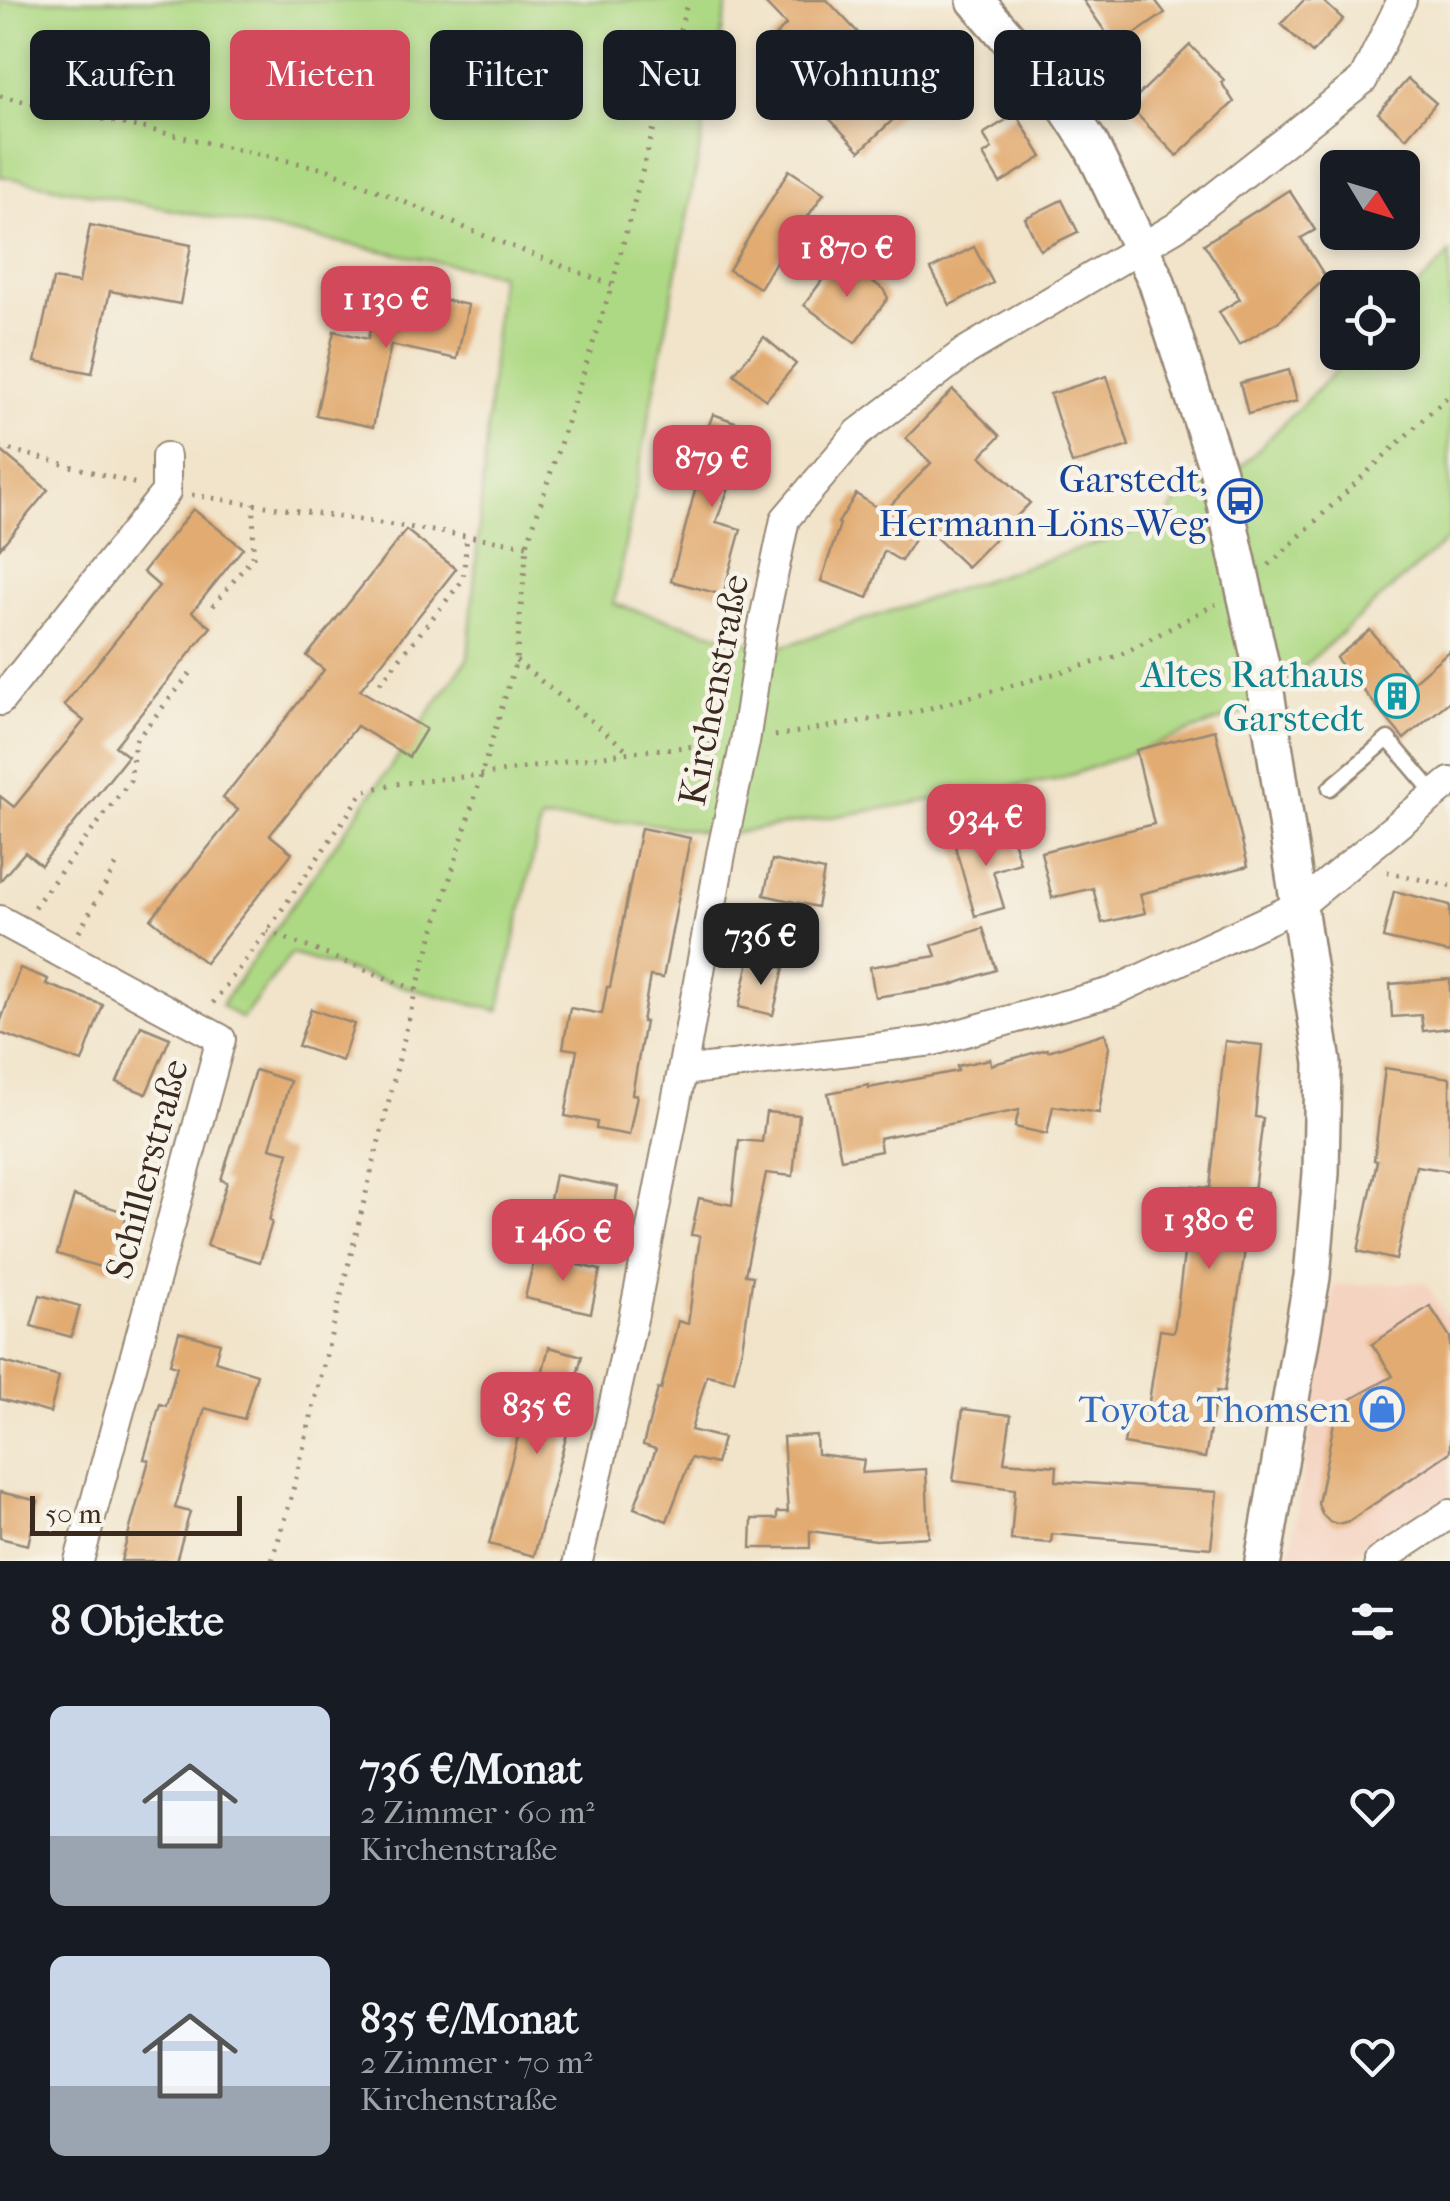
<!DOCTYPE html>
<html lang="de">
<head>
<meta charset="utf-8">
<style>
  :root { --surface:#171b24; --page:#242831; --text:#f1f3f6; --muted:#9ea1a6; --accent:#d1495b }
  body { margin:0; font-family:"IM FELL French Canon",serif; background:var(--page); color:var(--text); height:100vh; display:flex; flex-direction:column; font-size:38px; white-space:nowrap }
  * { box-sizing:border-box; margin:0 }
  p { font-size:32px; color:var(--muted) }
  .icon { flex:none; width:55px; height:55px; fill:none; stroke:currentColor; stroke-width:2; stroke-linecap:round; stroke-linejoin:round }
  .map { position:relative; height:1561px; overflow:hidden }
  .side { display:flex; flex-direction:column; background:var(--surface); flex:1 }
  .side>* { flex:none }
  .top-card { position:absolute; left:30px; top:30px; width:1390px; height:90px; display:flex; gap:20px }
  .needle { width:65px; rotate:128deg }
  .controls { position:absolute; left:1320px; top:150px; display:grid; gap:20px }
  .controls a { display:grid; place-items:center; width:100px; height:100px; border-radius:15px; background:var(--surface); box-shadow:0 5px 15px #0003; font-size:50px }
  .scale { position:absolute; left:30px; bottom:25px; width:212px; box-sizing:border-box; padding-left:10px; border:5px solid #3b2a1e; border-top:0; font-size:28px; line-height:35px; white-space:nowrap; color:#3b2a1e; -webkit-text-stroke:8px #f7f3e8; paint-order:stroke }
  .price { position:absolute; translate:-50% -85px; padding:0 22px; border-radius:20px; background:var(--accent); color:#fff; font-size:32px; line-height:65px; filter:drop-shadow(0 2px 5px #0008) }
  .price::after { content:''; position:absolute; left:50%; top:60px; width:30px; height:22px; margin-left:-15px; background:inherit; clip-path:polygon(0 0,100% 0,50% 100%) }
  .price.on { background:#222; color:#fff }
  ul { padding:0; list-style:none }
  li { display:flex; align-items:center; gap:30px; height:250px; padding:0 50px }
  li span { display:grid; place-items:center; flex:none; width:280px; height:200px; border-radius:15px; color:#555 }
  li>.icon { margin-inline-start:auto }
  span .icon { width:120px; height:120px; fill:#fffc; stroke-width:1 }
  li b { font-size:42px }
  h2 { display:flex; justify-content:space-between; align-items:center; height:120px; padding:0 50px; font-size:42px }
  .pill { padding:0 35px; border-radius:15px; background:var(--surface); box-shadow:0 5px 15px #0003; font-size:35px; line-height:90px }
  .pill.on { background:var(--accent); color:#fff }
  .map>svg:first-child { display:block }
</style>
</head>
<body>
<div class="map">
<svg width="1450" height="1561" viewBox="0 0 1450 1561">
  <rect width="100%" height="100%" fill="#f7f3e8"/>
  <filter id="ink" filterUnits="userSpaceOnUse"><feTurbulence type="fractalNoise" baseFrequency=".01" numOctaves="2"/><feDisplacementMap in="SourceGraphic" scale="20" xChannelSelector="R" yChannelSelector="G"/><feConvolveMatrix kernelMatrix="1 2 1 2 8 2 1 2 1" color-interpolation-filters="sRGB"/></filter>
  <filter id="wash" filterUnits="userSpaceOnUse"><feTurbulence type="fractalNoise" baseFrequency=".0048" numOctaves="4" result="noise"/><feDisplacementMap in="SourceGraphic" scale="40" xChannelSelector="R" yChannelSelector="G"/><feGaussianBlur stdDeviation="2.25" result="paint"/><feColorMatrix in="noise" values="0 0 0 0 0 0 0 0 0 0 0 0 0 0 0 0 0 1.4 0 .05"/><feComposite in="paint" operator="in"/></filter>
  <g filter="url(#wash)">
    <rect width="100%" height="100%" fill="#f1e4ca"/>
    <path fill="#f5d3c1" d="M 1425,1282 L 1450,1322 L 1450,1496 L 1343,1560 L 1289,1559 L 1335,1286 Z"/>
    <path fill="#aed984" stroke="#748251" stroke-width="2.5" d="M 0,0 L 728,0 L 614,604 L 772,650 L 1164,521 L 1191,481 L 1241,467 L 1353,353 L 1402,352 L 1403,302 L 1450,253 L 1450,537 L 1286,682 L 1249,710 L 1060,779 L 723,835 L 639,822 L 541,820 L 499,1011 L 416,990 L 291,954 L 242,1019 L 221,1005 L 468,658 L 500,274 L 0,176 Z"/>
    <g id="blocks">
      <g fill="#e2ab71">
        <path d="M 762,0 L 827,0 L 918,96 L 860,151 L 763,48 L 786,25 Z"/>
        <path d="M 1083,0 L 1155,0 L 1165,13 L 1116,47 Z"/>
        <path d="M 1304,0 L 1322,0 L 1343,19 L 1312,53 L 1281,24 Z"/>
        <path d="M 1190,45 L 1224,80 L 1221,82 L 1234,102 L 1177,156 L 1128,105 Z"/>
        <path d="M 1408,79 L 1436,103 L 1406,138 L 1378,113 Z"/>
        <path d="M 1016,114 L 1042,157 L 1000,183 L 983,155 L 992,149 L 983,134 Z"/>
        <path d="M 789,170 L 824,193 L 797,232 L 795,231 L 760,288 L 729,270 Z"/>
        <path d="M 1289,190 L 1315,230 L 1301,238 L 1326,278 L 1279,321 L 1239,345 L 1219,312 L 1240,299 L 1204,244 Z"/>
        <path d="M 1062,200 L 1078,232 L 1040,250 L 1025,218 Z"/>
        <path d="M 90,225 L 191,245 L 180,304 L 110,291 L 92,373 L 35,362 L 53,279 L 79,283 Z"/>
        <path d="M 974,247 L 993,283 L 950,305 L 931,269 Z"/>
        <path d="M 839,257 L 883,289 L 888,298 L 855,343 L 804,305 Z"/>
        <path d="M 379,286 L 468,305 L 457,359 L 391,345 L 373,427 L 316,415 L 334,331 L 368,339 Z"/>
        <path d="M 764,337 L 796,364 L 766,400 L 734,374 Z"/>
        <path d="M 1289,370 L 1297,401 L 1248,414 L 1240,383 Z"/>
        <path d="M 1107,376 L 1129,446 L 1072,464 L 1050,394 Z"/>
        <path d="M 953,390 L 1000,436 L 981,456 L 1030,503 L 967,567 L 923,525 L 901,561 L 884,551 L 868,598 L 821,581 L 840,524 L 838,523 L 856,494 L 884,512 L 931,463 L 906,438 Z"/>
        <path d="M 713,414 L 752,428 L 716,522 L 741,529 L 723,595 L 671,581 L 698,479 L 690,476 Z"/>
        <path d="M 0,450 L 48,490 L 0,548 Z"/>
        <path d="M 193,509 L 243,548 L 192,612 L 211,627 L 115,746 L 128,756 L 41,865 L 25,852 L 0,881 L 0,796 L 14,807 L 84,721 L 64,705 L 159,586 L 143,572 Z"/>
        <path d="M 406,530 L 456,569 L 360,690 L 426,729 L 409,757 L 357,726 L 270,835 L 292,853 L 205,963 L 151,919 L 238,810 L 223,798 L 324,670 L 307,656 Z"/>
        <path d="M 1370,630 L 1413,682 L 1450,650 L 1450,701 L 1404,739 L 1336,658 Z"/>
        <path d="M 1215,730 L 1248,866 L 1140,894 L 1145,913 L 1102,923 L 1093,888 L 1052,898 L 1041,852 L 1154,824 L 1136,750 Z"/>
        <path d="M 641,828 L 690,838 L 663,978 L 650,976 L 642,1022 L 645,1022 L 632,1094 L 637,1095 L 629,1135 L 596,1129 L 597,1122 L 565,1116 L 577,1050 L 563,1048 L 570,1008 L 602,1014 L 607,987 L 610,987 Z"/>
        <path d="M 1010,830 L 1020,863 L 993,871 L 1004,908 L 975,916 L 955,846 Z"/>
        <path d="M 772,860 L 824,871 L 817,907 L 764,895 Z"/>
        <path d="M 1394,891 L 1450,905 L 1450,953 L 1383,938 Z"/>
        <path d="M 983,928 L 996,970 L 948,986 L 875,997 L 870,967 L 936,956 L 932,945 Z"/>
        <path d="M 749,961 L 784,968 L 773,1015 L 739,1007 Z"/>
        <path d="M 20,968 L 48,979 L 46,984 L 103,1005 L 82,1062 L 0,1033 L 0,1023 Z"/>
        <path d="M 1450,979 L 1450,1028 L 1423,1031 L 1421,1015 L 1392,1017 L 1390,984 Z"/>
        <path d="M 311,1009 L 354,1024 L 342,1061 L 298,1046 Z"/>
        <path d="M 141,1026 L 170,1038 L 146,1094 L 117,1082 Z"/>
        <path d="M 1105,1033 L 1109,1047 L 1099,1113 L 1053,1106 L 1047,1134 L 1015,1127 L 1019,1110 L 879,1138 L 881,1151 L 841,1159 L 828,1093 L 869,1085 L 869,1088 L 958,1071 L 957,1066 L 990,1059 L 991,1065 L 1047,1049 L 1048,1051 Z"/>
        <path d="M 1225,1041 L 1262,1045 L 1255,1117 L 1263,1118 L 1254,1191 L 1268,1192 L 1265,1244 L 1246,1243 L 1224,1392 L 1217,1391 L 1205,1458 L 1124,1444 L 1130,1405 L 1148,1408 L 1160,1330 L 1174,1332 L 1186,1238 L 1181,1238 L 1184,1186 L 1210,1188 Z"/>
        <path d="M 1385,1068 L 1450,1078 L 1450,1171 L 1416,1166 L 1396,1260 L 1358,1251 L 1377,1161 L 1374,1160 Z"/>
        <path d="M 255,1070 L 290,1081 L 270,1148 L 289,1153 L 269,1221 L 272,1222 L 260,1262 L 207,1246 L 227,1182 L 221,1180 Z"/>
        <path d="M 766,1112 L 799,1115 L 793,1176 L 766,1173 L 745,1275 L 753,1276 L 742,1348 L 734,1381 L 707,1375 L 691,1430 L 723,1438 L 716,1464 L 691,1458 L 667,1521 L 634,1508 L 656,1449 L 643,1445 L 658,1389 L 661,1390 L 678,1321 L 688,1324 L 700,1236 L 691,1235 L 699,1198 L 732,1205 L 739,1140 L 762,1142 Z"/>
        <path d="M 555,1175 L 618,1187 L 611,1226 L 547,1214 Z"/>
        <path d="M 74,1196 L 128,1213 L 110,1270 L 57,1254 Z"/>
        <path d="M 535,1255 L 600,1270 L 591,1313 L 525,1298 Z"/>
        <path d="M 40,1295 L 80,1306 L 71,1337 L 31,1326 Z"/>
        <path d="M 1430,1306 L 1450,1337 L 1450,1452 L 1349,1521 L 1338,1524 L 1330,1522 L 1322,1514 L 1318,1504 L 1337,1407 L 1393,1376 L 1372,1344 Z"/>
        <path d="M 179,1332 L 220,1343 L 215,1361 L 257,1374 L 244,1419 L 205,1408 L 175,1508 L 190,1512 L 176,1561 L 121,1561 L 149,1460 L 144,1459 L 160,1404 L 166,1406 L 177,1366 L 170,1364 Z"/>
        <path d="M 549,1347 L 582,1356 L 566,1418 L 571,1419 L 534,1556 L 489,1544 L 526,1407 L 533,1409 Z"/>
        <path d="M 0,1361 L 59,1377 L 50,1413 L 0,1399 Z"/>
        <path d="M 963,1409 L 1011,1415 L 1004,1462 L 1057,1466 L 1056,1481 L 1217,1492 L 1211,1548 L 1052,1534 L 1051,1543 L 1011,1540 L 1015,1489 L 953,1481 Z"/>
        <path d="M 816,1435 L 817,1454 L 864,1460 L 862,1473 L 926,1469 L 929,1537 L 876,1540 L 810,1531 L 810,1548 L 751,1548 L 752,1519 L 777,1519 L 777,1512 L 788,1512 L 783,1437 Z"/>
        <path d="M 0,1492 L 38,1501 L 28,1545 L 0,1538 Z"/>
      </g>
    </g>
  </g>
  <g filter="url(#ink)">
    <use href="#blocks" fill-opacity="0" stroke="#968774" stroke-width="2.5"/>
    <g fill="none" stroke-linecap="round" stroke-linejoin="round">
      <g stroke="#968774" stroke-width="19">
        <path id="service" d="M 1330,788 L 1388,739 L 1435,794"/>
      </g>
      <g stroke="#968774" stroke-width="32">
        <g id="minor">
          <path d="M 0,701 L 166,492 L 166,457"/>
          <path d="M 0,920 L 221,1039 L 79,1561"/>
          <path d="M 682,1071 L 933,1041 L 1112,992 L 1300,905 L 1450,782"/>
          <path d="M 578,1561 L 633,1319 L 682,1071 L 721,854 L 745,742 L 762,629 L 785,519 L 858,433 L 966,351 L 1176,227 L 1363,80 L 1402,0"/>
          <path d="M 1379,1561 L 1450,1514"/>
        </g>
      </g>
      <g stroke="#968774" stroke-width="40">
        <path id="tertiary" d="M 975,0 L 1058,95 L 1091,145 L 1156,280 L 1218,472 L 1264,679 L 1323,1063 L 1321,1173 L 1312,1277 L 1263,1561"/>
      </g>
      <g stroke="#968774" stroke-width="5" stroke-dasharray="2.5 8" stroke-linecap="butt">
        <path d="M 0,96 L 329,170 L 482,235 L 612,285"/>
        <path d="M 0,447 L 137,484"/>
        <path d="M 192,495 L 527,545"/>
        <path d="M 1269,565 L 1450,394"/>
        <path d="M 213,606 L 253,557 L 254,504"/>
        <path d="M 516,661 L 630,752"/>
        <path d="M 380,683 L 463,580 L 467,535"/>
        <path d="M 775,736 L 916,712 L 1118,656 L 1216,604"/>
        <path d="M 1387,872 L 1450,886"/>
        <path d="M 34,907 L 130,781 L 135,741 L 194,669"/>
        <path d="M 267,931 L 416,990 L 291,1498 L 272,1561"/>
        <path d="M 79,932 L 119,860"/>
        <path d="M 416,990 L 516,661 L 527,545 L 612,285 L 688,0"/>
        <path d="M 213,1003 L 267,931 L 364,791 L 395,784 L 480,775 L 630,752 L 719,744"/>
      </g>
      <use href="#service" stroke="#fff" stroke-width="14"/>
      <use href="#minor" stroke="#fff" stroke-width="28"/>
      <use href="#tertiary" stroke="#fff" stroke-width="35"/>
    </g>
  </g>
  <defs>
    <g id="bus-ring" transform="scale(2.25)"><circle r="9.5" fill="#f7f3e8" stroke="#1a4fb4" stroke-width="1.5"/><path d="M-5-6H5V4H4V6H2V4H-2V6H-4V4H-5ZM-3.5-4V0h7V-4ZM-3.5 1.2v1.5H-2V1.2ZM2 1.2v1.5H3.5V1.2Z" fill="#1a4fb4"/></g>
    <g id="building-ring" transform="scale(2.25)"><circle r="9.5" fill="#f7f3e8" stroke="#0f9aa8" stroke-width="1.5"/><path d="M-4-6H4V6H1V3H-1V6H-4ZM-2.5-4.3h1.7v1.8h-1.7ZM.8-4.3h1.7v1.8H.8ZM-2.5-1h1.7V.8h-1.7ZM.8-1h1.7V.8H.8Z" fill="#0f9aa8"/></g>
    <g id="shop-ring" transform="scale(2.25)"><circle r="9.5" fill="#f7f3e8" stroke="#3f7fe0" stroke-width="1.5"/><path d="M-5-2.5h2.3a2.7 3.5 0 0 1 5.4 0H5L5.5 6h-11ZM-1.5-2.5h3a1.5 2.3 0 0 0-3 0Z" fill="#3f7fe0"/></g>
  </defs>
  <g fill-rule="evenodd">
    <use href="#bus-ring" x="1240" y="501"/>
    <use href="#building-ring" x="1397" y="696"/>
    <use href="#shop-ring" x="1382" y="1409"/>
  </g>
  <g text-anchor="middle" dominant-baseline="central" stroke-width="9" stroke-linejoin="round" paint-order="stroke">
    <g font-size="38" fill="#164399" stroke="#f7f3e8" text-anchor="end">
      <text x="1208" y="479">Garstedt,<tspan x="1208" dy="44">Hermann-Löns-Weg</tspan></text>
    </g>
    <g font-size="38" fill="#0d838f" stroke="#f7f3e8" text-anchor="end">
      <text x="1364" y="674">Altes Rathaus<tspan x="1364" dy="44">Garstedt</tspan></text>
    </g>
    <g font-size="38" fill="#3b2a1e" stroke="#f7f3e8">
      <text transform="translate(714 690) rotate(-79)">Kirchenstraße</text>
      <text transform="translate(147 1169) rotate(-75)">Schillerstraße</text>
    </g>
    <g font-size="38" fill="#366cbe" stroke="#f7f3e8" text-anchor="end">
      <text x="1350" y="1409">Toyota Thomsen</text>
    </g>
  </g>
</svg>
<div class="controls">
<a><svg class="needle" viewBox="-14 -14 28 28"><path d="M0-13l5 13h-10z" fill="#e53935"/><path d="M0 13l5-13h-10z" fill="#9ea1a6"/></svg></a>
<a><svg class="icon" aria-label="locate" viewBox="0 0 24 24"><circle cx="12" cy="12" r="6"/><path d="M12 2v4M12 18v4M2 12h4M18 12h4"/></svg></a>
</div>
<div class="scale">50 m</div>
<b class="price" style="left:847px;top:300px">1 870 €</b>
<b class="price" style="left:386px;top:351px">1 130 €</b>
<b class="price" style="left:712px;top:510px">879 €</b>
<b class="price" style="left:986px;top:869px">934 €</b>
<b class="price on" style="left:761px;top:988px">736 €</b>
<b class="price" style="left:1209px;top:1272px">1 380 €</b>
<b class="price" style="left:563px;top:1284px">1 460 €</b>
<b class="price" style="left:537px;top:1457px">835 €</b>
<div class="top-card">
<a class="pill">Kaufen</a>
<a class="pill on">Mieten</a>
<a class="pill">Filter</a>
<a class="pill">Neu</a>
<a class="pill">Wohnung</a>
<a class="pill">Haus</a>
</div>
</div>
<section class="side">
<h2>8 Objekte<svg class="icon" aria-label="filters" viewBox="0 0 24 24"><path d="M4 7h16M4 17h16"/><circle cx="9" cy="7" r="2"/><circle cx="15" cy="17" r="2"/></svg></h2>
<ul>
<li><span style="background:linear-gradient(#c9d6e8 65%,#9aa5b1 0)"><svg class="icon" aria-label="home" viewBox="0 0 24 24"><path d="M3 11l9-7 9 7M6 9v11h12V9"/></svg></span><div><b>736 €/Monat</b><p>2 Zimmer · 60 m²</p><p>Kirchenstraße</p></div><svg class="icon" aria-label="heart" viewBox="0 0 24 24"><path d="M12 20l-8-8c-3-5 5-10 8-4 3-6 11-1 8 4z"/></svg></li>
<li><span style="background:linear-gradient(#c9d6e8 65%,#9aa5b1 0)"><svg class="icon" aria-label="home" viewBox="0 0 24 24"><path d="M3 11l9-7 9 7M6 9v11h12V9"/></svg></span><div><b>835 €/Monat</b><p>2 Zimmer · 70 m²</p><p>Kirchenstraße</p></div><svg class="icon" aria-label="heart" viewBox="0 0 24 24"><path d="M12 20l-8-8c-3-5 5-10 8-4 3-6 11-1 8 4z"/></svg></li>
</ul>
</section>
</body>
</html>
